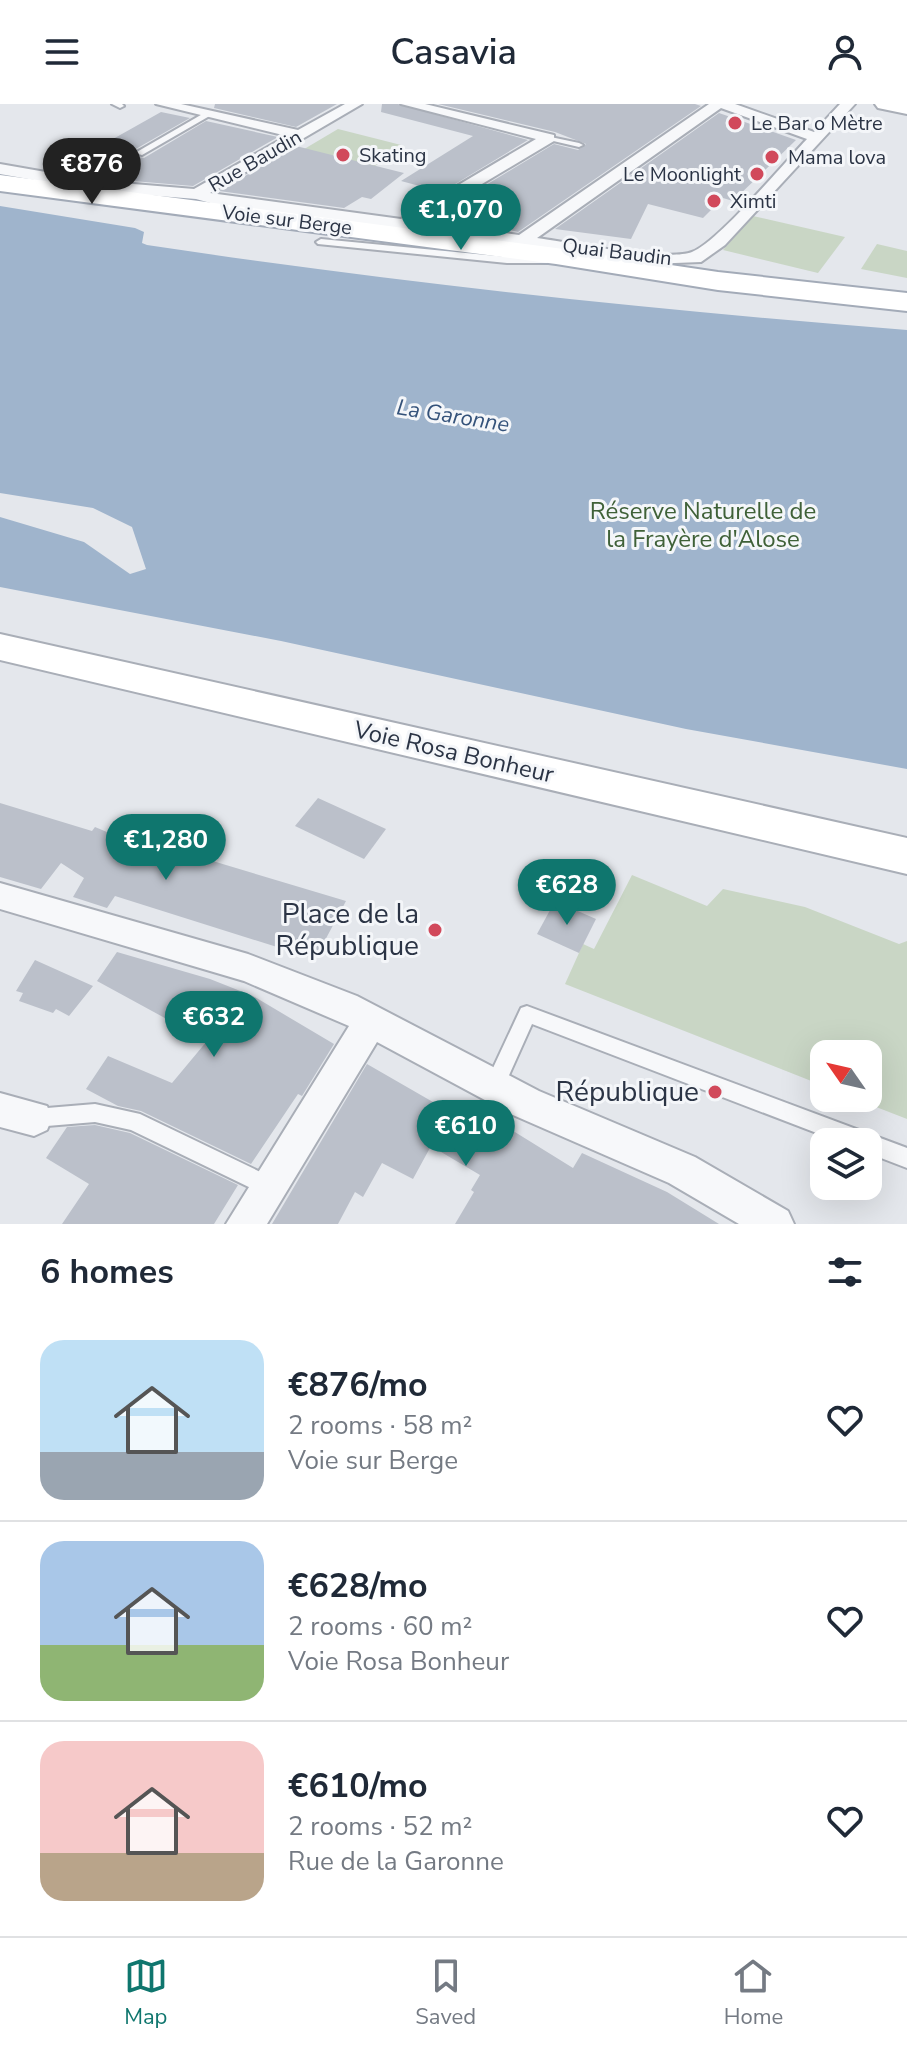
<!DOCTYPE html>
<html lang="en">
<head>
<meta charset="utf-8">
<style>
  :root { --surface:#fff; --page:#f2f2f3; --text:#1f2937; --muted:#747a83; --line:#e0e1e3; --accent:#0f766e }
  body { margin:0; font-family:"Nunito Sans",sans-serif; background:var(--page); color:var(--text); height:100vh; display:flex; flex-direction:column; font-size:30px; white-space:nowrap }
  * { box-sizing:border-box; margin:0 }
  p { font-size:26px; color:var(--muted) }
  .icon { flex:none; width:44px; height:44px; fill:none; stroke:currentColor; stroke-width:2; stroke-linecap:round; stroke-linejoin:round }
  .map { position:relative; height:1120px; overflow:hidden }
  .sheet { display:flex; flex-direction:column; background:var(--surface); flex:1 }
  .sheet>* { flex:none }
  .needle { width:52px; rotate:304deg }
  .controls { position:absolute; left:810px; top:936px; display:grid; gap:16px }
  .controls a { display:grid; place-items:center; width:72px; height:72px; border-radius:16px; background:var(--surface); box-shadow:0 8px 32px #0002; font-size:40px }
  .price { position:absolute; translate:-50% -68px; padding:0 18px; border-radius:28px; background:var(--accent); color:#fff; font-size:26px; line-height:52px; filter:drop-shadow(0 2px 4px #0008) }
  .price::after { content:''; position:absolute; left:50%; top:48px; width:24px; height:18px; margin-left:-12px; background:inherit; clip-path:polygon(0 0,100% 0,50% 100%) }
  .price.on { background:#222; color:#fff }
  ul { padding:0; list-style:none }
  li { display:flex; align-items:center; gap:24px; height:200px; padding:0 40px }
  li+li { border-top:2px solid var(--line) }
  li span { display:grid; place-items:center; flex:none; width:224px; height:160px; border-radius:24px; color:#555 }
  li>.icon { margin-inline-start:auto }
  span .icon { width:96px; height:96px; fill:#fffc; stroke-width:1 }
  li b { font-size:34px }
  h2 { display:flex; justify-content:space-between; align-items:center; height:96px; padding:0 40px; font-size:34px }
  header { display:flex; justify-content:space-between; align-items:center; height:104px; padding:0 40px; background:var(--surface); font-size:36px; font-weight:600 }
  .tabs { display:flex; justify-content:space-around; align-items:center; height:112px; border-top:2px solid var(--line); background:var(--surface); font-size:22px; color:var(--muted) }
  .tabs a { display:grid; justify-items:center; gap:4px }
  .tabs .on { color:var(--accent) }
  .map>svg:first-child { display:block }
</style>
</head>
<body>
<header><svg class="icon" aria-label="menu" viewBox="0 0 24 24"><path d="M4 6h16M4 12h16M4 18h16"/></svg>Casavia<svg class="icon" aria-label="person" viewBox="0 0 24 24"><circle cx="12" cy="8" r="4"/><path d="M4 21q1-7 8-7t8 7"/></svg></header>
<div class="map">
<svg width="907" height="1120" viewBox="0 0 907 1120">
  <rect width="100%" height="100%" fill="#e4e7ec"/>
  <g fill="#c9d6c5">
    <path d="M 338,25 L 405,42 L 351,78 L 279,60 Z"/>
    <path d="M 753,112 L 845,133 L 818,169 L 723,146 Z"/>
    <path d="M 877,140 L 907,147 L 907,174 L 861,165 Z"/>
    <path d="M 632,771 L 707,802 L 723,785 L 805,803 L 899,840 L 907,837 L 907,1015 L 853,994 L 868,994 L 868,950 L 824,950 L 824,982 L 565,880 L 583,840 L 594,845 Z"/>
  </g>
  <path fill="#9fb4cc" d="M 0,102 L 135,124 L 144,128 L 142,139 L 147,141 C 399,179 653,206 907,226 L 907,665 L 686,625 L 281,537 L 0,483 L 0,413 L 84,438 L 130,470 L 146,465 L 132,423 L 93,404 L 0,389 Z"/>
  <g fill="#bbc0ca">
    <path d="M 215,0 L 337,0 L 296,23 L 214,4 Z"/>
    <path d="M 382,0 L 398,0 L 528,36 L 442,88 L 401,77 L 473,32 L 381,8 Z"/>
    <path d="M 438,0 L 695,0 L 701,2 L 518,128 L 441,108 L 554,40 L 578,46 L 586,40 L 555,28 Z"/>
    <path d="M 161,8 L 190,14 L 134,46 L 134,52 L 144,54 L 206,17 L 278,33 L 193,82 L 97,74 L 85,72 L 92,69 L 65,62 Z"/>
    <path d="M 719,9 L 796,36 L 733,97 L 723,94 L 703,114 L 648,100 L 631,135 L 555,125 Z"/>
    <path d="M 296,42 L 404,69 L 371,95 L 362,93 L 344,104 L 219,87 Z"/>
    <path d="M 318,694 L 386,725 L 364,755 L 295,722 Z"/>
    <path d="M 0,699 L 92,727 L 95,723 L 133,739 L 136,734 L 346,797 L 315,855 L 115,792 L 107,804 L 73,793 L 84,774 L 61,759 L 41,785 L 0,773 Z"/>
    <path d="M 555,797 L 596,815 L 579,849 L 537,830 Z"/>
    <path d="M 117,848 L 210,875 L 253,892 L 334,940 L 302,992 L 298,990 L 251,1060 L 141,1007 L 118,1002 L 86,985 L 108,952 L 172,979 L 207,937 L 97,877 Z"/>
    <path d="M 35,856 L 93,882 L 69,912 L 56,905 L 53,909 L 19,897 L 23,889 L 16,887 Z"/>
    <path d="M 367,960 L 485,1028 L 494,1015 L 573,1064 L 582,1049 L 667,1088 L 719,1120 L 455,1120 L 474,1088 L 471,1086 L 480,1071 L 431,1042 L 413,1075 L 382,1059 L 363,1093 L 355,1088 L 338,1120 L 272,1120 Z"/>
    <path d="M 95,1021 L 130,1029 L 238,1081 L 214,1120 L 62,1120 L 89,1080 L 46,1054 L 67,1023 Z"/>
  </g>
  <g fill="none" stroke-linecap="round" stroke-linejoin="round">
    <g stroke="#a9aeb7" stroke-width="4">
      <g id="lane">
        <path d="M 112,0 L 122,0 L 124,2 L 120,4 Z"/>
        <path d="M 206,8 L 213,10 L 142,51 L 135,49 Z"/>
        <path d="M 546,32 L 579,39 L 583,41 L 579,43 L 549,36 L 546,36 Z"/>
        <path d="M 321,135 L 507,153 L 547,153 L 552,156 L 547,159 L 507,159 L 318,140 L 316,138 Z"/>
        <path d="M 527,902 L 907,1044 L 907,1064 L 868,1049 L 868,1038 L 840,1038 L 532,920 L 501,989 L 494,992 L 487,989 L 485,983 L 487,977 L 521,904 Z"/>
        <path d="M 95,1000 L 140,1010 L 275,1075 L 278,1082 L 275,1089 L 268,1092 L 261,1089 L 131,1026 L 95,1018 L 35,1023 L 28,1021 L 25,1014 L 28,1007 L 35,1005 Z"/>
      </g>
    </g>
    <g stroke="#a9aeb7" stroke-width="4">
      <g id="street">
        <path d="M 156,0 L 181,0 L 298,26 L 345,0 L 362,0 L 210,89 L 401,115 L 536,35 L 401,0 L 425,0 L 554,31 L 554,37 L 420,117 L 519,131 L 709,0 L 735,0 L 814,28 L 840,0 L 855,0 L 725,141 L 701,158 L 649,160 L 225,103 L 196,95 L 97,87 L 0,70 L 0,60 L 97,77 L 194,85 L 287,32 ZM 721,4 L 807,35 C 785,58 717,139 692,148 C 666,158 568,138 537,134 Z"/>
        <path d="M 0,779 L 248,850 L 357,892 L 539,987 L 695,1053 L 788,1107 L 794,1120 L 739,1120 L 669,1079 L 513,1011 L 377,938 L 267,1120 L 226,1120 L 349,922 L 244,877 L 0,805 Z"/>
        <path d="M 0,989 L 47,1002 L 52,1014 L 47,1026 L 34,1032 L 0,1023 Z"/>
      </g>
    </g>
    <g stroke="#a9aeb7" stroke-width="4">
      <g id="secondary">
        <path d="M 875,0 L 907,0 L 907,10 L 878,4 Z"/>
        <path d="M 0,530 L 907,734 L 907,770 L 0,556 Z"/>
      </g>
    </g>
    <g stroke="#a3abb8" stroke-width="4">
      <path id="primary" d="M 0,71 L 556,144 L 718,168 L 907,189 L 907,207 L 718,186 L 556,160 L 0,87 Z"/>
    </g>
    <use href="#lane" fill="#f7f8fa" fill-rule="evenodd"/>
    <use href="#street" fill="#f7f8fa" fill-rule="evenodd"/>
    <use href="#secondary" fill="#fff" fill-rule="evenodd"/>
    <use href="#primary" fill="#fff" fill-rule="evenodd"/>
  </g>
  <g fill="#d1495b" stroke="#f4f6f9" stroke-width="3">
    <circle cx="735" cy="19" r="8"/>
    <circle cx="343" cy="51" r="8"/>
    <circle cx="772" cy="53" r="8"/>
    <circle cx="757" cy="70" r="8"/>
    <circle cx="714" cy="97" r="8"/>
    <circle cx="435" cy="826" r="8"/>
    <circle cx="715" cy="988" r="8"/>
  </g>
  <g text-anchor="middle" dominant-baseline="central" stroke-width="6" stroke-linejoin="round" paint-order="stroke">
    <g font-size="20" fill="#2b3445" stroke="#f4f6f9" text-anchor="start">
      <text x="751" y="19">Le Bar o Mètre</text>
      <text x="359" y="51">Skating</text>
      <text x="788" y="53">Mama lova</text>
      <text x="741" y="70" text-anchor="end">Le Moonlight</text>
      <text x="730" y="97">Ximti</text>
    </g>
    <g font-size="20" fill="#2b3445" stroke="#f4f6f9">
      <text transform="translate(255 57) rotate(-30)">Rue Baudin</text>
      <text transform="translate(287 116) rotate(7)">Voie sur Berge</text>
      <text transform="translate(617 148) rotate(7)">Quai Baudin</text>
    </g>
    <g font-size="22" font-style="italic" fill="#34527a" stroke="#f4f6f9">
      <text transform="translate(453 312) rotate(9)">La Garonne</text>
    </g>
    <g font-size="24" fill="#3f6138" stroke="#f4f6f9">
      <text x="703" y="407">Réserve Naturelle de<tspan x="703" dy="28">la Frayère d'Alose</tspan></text>
    </g>
    <g font-size="24" fill="#2b3445" stroke="#f4f6f9">
      <text transform="translate(454 648) rotate(13)">Voie Rosa Bonheur</text>
    </g>
    <g font-size="28" fill="#2b3445" stroke="#f4f6f9" text-anchor="end">
      <text x="419" y="810">Place de la<tspan x="419" dy="32">République</tspan></text>
      <text x="699" y="988">République</text>
    </g>
  </g>
</svg>
<div class="controls">
<a><svg class="needle" viewBox="-14 -14 28 28"><path d="M0-13l5 13h-10z" fill="#e53935"/><path d="M0 13l5-13h-10z" fill="#747a83"/></svg></a>
<a><svg class="icon" aria-label="layers" viewBox="0 0 24 24"><path d="M12 4l9 5-9 5-9-5zM3 14l9 5 9-5"/></svg></a>
</div>
<b class="price on" style="left:92px;top:102px">€876</b>
<b class="price" style="left:461px;top:148px">€1,070</b>
<b class="price" style="left:166px;top:778px">€1,280</b>
<b class="price" style="left:567px;top:823px">€628</b>
<b class="price" style="left:214px;top:955px">€632</b>
<b class="price" style="left:466px;top:1064px">€610</b>
</div>
<section class="sheet">
<h2>6 homes<svg class="icon" aria-label="filters" viewBox="0 0 24 24"><path d="M4 7h16M4 17h16"/><circle cx="9" cy="7" r="2"/><circle cx="15" cy="17" r="2"/></svg></h2>
<ul>
<li><span style="background:linear-gradient(#bfe0f5 70%,#9aa5b1 0)"><svg class="icon" aria-label="home" viewBox="0 0 24 24"><path d="M3 11l9-7 9 7M6 9v11h12V9"/></svg></span><div><b>€876/mo</b><p>2 rooms · 58 m²</p><p>Voie sur Berge</p></div><svg class="icon" aria-label="heart" viewBox="0 0 24 24"><path d="M12 20l-8-8c-3-5 5-10 8-4 3-6 11-1 8 4z"/></svg></li>
<li><span style="background:linear-gradient(#a9c7e8 65%,#8fb573 0)"><svg class="icon" aria-label="home" viewBox="0 0 24 24"><path d="M3 11l9-7 9 7M6 9v11h12V9"/></svg></span><div><b>€628/mo</b><p>2 rooms · 60 m²</p><p>Voie Rosa Bonheur</p></div><svg class="icon" aria-label="heart" viewBox="0 0 24 24"><path d="M12 20l-8-8c-3-5 5-10 8-4 3-6 11-1 8 4z"/></svg></li>
<li><span style="background:linear-gradient(#f6c9c9 70%,#b9a48a 0)"><svg class="icon" aria-label="home" viewBox="0 0 24 24"><path d="M3 11l9-7 9 7M6 9v11h12V9"/></svg></span><div><b>€610/mo</b><p>2 rooms · 52 m²</p><p>Rue de la Garonne</p></div><svg class="icon" aria-label="heart" viewBox="0 0 24 24"><path d="M12 20l-8-8c-3-5 5-10 8-4 3-6 11-1 8 4z"/></svg></li>
</ul>
</section>
<nav class="tabs">
<a class="on"><svg class="icon" aria-label="map" viewBox="0 0 24 24"><path d="M3 6l6-2 6 2 6-2v14l-6 2-6-2-6 2zM9 4v14M15 6v14"/></svg>Map</a>
<a><svg class="icon" aria-label="saved" viewBox="0 0 24 24"><path d="M7 4h10v16l-5-4-5 4z"/></svg>Saved</a>
<a><svg class="icon" aria-label="home" viewBox="0 0 24 24"><path d="M3 11l9-7 9 7M6 9v11h12V9"/></svg>Home</a>
</nav>
</body>
</html>
